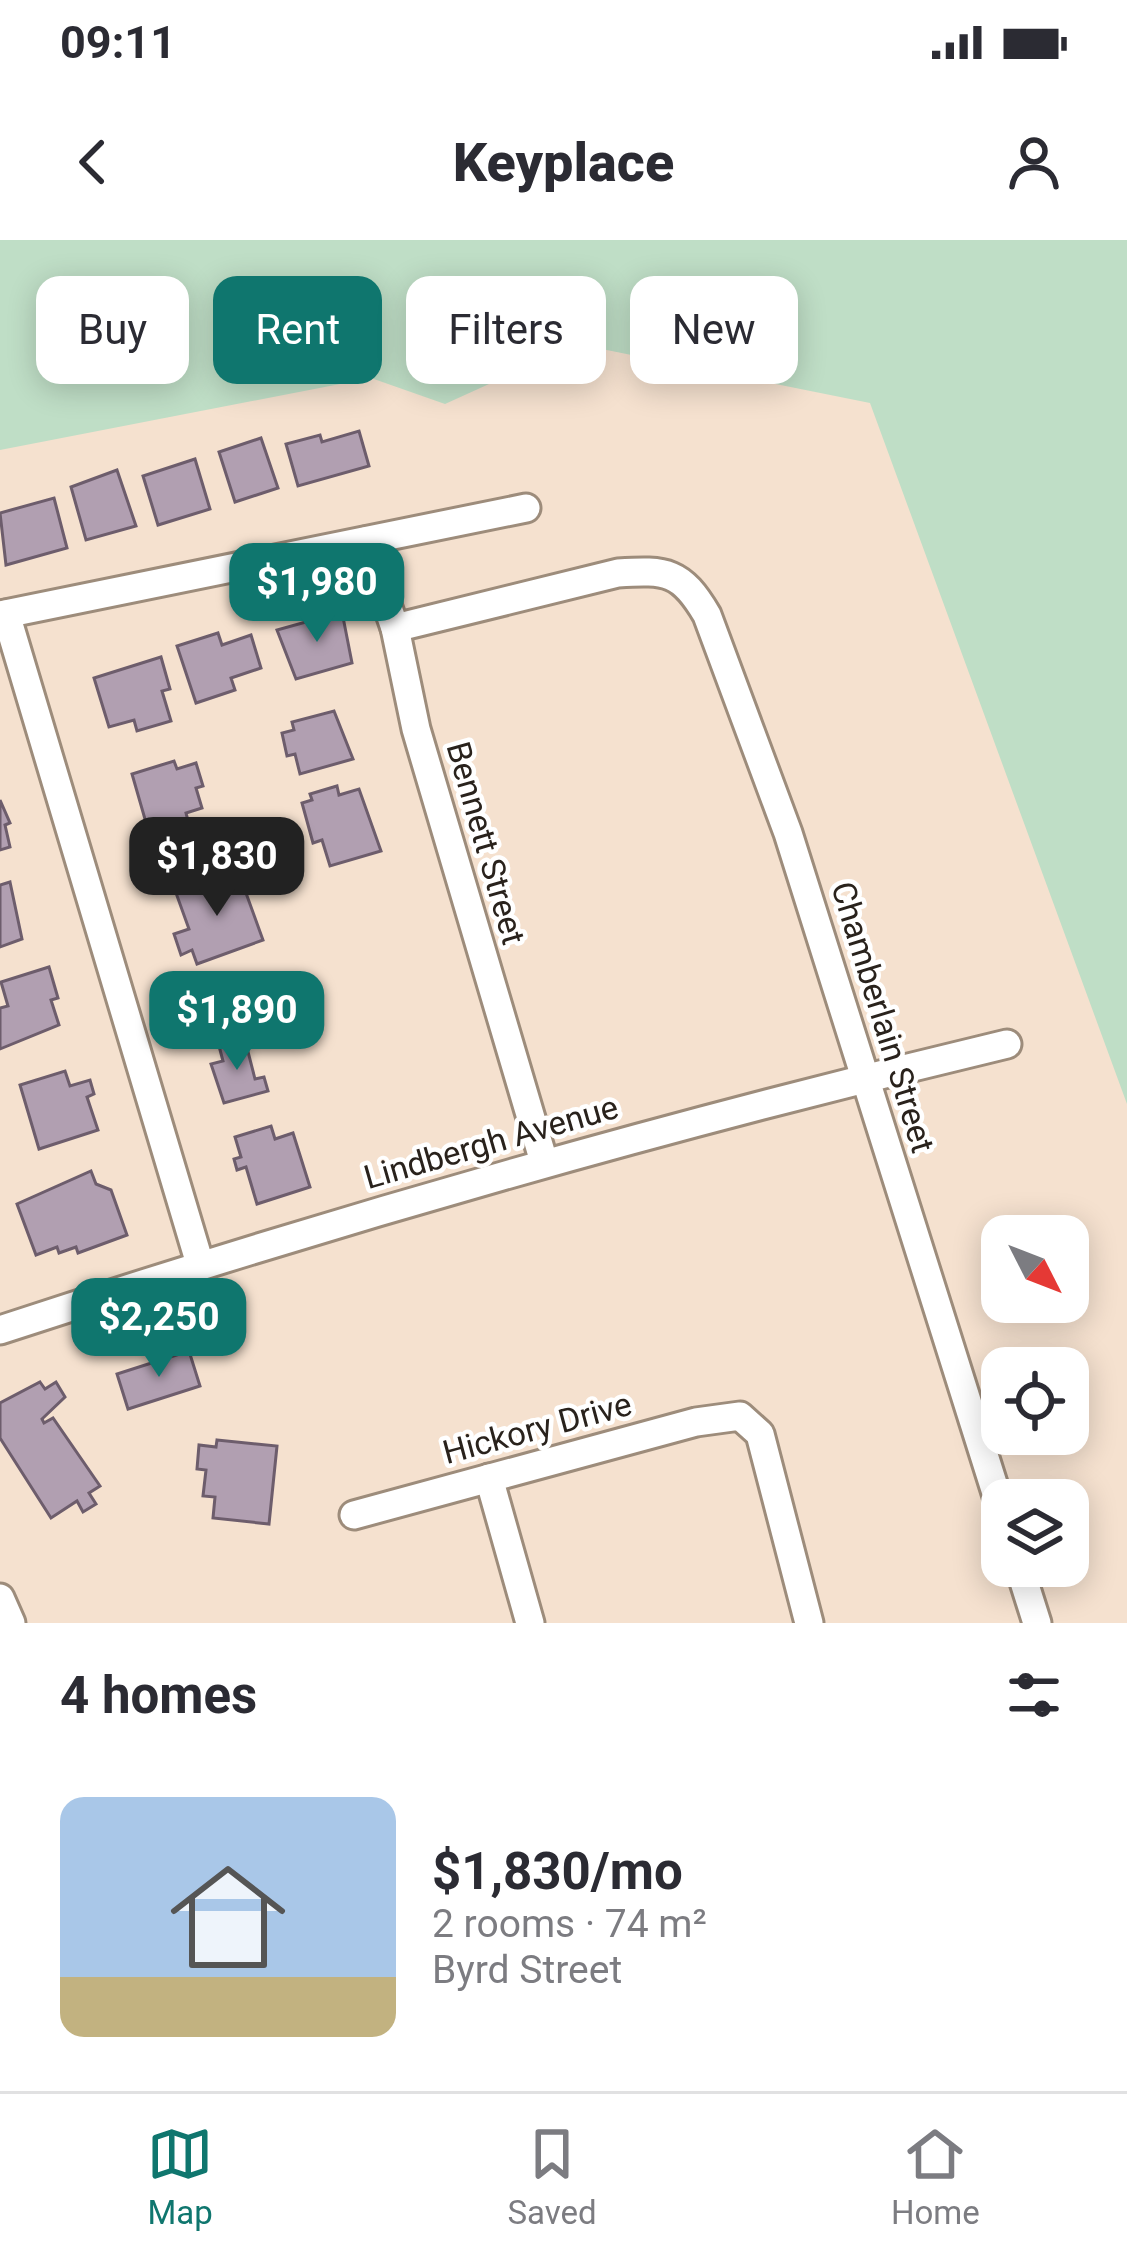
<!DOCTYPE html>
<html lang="en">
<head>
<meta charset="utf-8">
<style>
  :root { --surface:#fff; --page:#f7f7f7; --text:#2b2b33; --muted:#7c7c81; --line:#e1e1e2; --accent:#0f766e }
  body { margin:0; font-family:Roboto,sans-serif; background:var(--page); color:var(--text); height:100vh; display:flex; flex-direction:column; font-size:45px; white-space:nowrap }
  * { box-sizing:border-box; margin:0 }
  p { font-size:39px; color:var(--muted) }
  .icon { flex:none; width:66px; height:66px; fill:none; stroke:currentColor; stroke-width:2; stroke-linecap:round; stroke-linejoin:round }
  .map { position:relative; height:1383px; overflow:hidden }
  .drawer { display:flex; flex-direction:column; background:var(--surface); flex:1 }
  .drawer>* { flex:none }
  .hud { position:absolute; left:36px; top:36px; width:1056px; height:108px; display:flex; gap:24px }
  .needle { width:78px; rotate:132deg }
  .buttons { position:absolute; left:981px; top:975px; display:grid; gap:24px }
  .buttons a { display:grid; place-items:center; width:108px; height:108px; border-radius:24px; background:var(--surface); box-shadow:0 6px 30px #0003; font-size:60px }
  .price { position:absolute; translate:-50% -102px; padding:0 27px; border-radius:24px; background:var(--accent); color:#fff; font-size:39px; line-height:78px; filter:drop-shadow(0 3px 6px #0008) }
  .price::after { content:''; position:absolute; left:50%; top:72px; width:36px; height:27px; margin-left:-18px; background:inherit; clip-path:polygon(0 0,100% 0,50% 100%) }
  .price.selected { background:#222; color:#fff }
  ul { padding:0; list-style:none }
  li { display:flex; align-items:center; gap:36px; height:300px; padding:0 60px }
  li+li { border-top:3px solid var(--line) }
  li span { display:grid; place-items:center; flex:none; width:336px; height:240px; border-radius:24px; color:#555 }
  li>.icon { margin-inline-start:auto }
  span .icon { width:144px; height:144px; fill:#fffc; stroke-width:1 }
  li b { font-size:51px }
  h2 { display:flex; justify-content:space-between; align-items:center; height:144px; padding:0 60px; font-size:51px }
  .chip { padding:0 42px; border-radius:24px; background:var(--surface); box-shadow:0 6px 30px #0003; font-size:42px; line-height:108px }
  .chip.selected { background:var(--accent); color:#fff }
  .status { display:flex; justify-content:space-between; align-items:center; height:84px; padding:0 60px; background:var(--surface); direction:ltr }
  .status svg { height:33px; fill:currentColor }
  header { display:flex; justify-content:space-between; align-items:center; height:156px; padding:0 60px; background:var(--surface); font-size:54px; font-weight:800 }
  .tab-bar { display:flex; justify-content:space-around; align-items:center; height:168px; border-top:3px solid var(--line); background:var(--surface); font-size:33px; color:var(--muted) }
  .tab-bar a { display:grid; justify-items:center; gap:6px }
  .tab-bar .selected { color:var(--accent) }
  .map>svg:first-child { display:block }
</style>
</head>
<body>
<div class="status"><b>09:11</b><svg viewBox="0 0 49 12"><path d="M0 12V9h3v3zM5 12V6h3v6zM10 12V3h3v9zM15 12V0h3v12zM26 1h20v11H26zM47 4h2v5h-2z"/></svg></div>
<header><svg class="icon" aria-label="back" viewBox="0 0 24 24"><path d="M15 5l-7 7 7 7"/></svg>Keyplace<svg class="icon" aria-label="person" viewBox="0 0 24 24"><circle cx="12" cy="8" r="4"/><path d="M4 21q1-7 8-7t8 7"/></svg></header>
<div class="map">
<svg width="1127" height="1383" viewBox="0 0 1127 1383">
  <rect width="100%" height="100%" fill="#f5e1cf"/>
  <path fill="#bfdec6" d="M 0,0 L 1127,0 L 1127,864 L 870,163 L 577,104 L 445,164 L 371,138 L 0,210 Z"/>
  <g fill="#b19fb1" stroke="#6d5d6c" stroke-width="3">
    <path d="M 359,191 L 369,226 L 298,246 L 286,204 L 320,195 L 322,202 Z"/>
    <path d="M 261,198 L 278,248 L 235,262 L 219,212 Z"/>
    <path d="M 195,219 L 210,269 L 158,285 L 143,236 Z"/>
    <path d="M 117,230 L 136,286 L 86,300 L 71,247 Z"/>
    <path d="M 54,258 L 67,308 L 6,325 L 0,273 Z"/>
    <path d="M 342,372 L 352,423 L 296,439 L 277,390 Z"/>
    <path d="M 218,393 L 222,405 L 251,395 L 261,428 L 231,438 L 235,450 L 196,463 L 177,406 Z"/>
    <path d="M 161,417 L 170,449 L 162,451 L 171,481 L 137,491 L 134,480 L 109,487 L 94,438 Z"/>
    <path d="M 334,471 L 353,519 L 300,534 L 295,514 L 287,516 L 282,493 L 294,490 L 292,482 Z"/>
    <path d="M 174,521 L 177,529 L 196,523 L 203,546 L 196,548 L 202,568 L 186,573 L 192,596 L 153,607 L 132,534 Z"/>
    <path d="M 337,546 L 339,555 L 359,549 L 381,611 L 330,626 L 322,600 L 313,603 L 302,563 L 312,560 L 310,554 Z"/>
    <path d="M 0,560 L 10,583 L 5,585 L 10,607 L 0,610 Z"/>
    <path d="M 238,631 L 263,700 L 197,724 L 192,710 L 181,715 L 174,694 L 189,689 L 176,653 Z"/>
    <path d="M 10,642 L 22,699 L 0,707 L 0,645 Z"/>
    <path d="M 49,727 L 58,758 L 51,760 L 59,785 L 0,809 L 0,768 L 8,766 L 1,742 Z"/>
    <path d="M 245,800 L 255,839 L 264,837 L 268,851 L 224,863 L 211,824 L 223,821 L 219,806 Z"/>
    <path d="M 65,831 L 70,846 L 90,840 L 94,854 L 87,857 L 98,890 L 39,909 L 20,845 Z"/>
    <path d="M 271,886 L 275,899 L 293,893 L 310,947 L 257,964 L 246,927 L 237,930 L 234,919 L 241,917 L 235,897 Z"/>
    <path d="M 91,931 L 96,944 L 111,950 L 127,995 L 78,1013 L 76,1007 L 59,1013 L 57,1007 L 36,1015 L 17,964 Z"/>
    <path d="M 189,1111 L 200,1146 L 128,1169 L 117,1134 Z"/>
    <path d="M 40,1142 L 45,1149 L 56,1142 L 65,1157 L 42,1179 L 44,1183 L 53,1178 L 100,1246 L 89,1253 L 96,1264 L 83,1272 L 77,1261 L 51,1278 L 0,1198 L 0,1163 Z"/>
    <path d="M 217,1200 L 277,1206 L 269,1284 L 213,1278 L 215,1257 L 203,1256 L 206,1230 L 197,1229 L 199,1205 L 216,1207 Z"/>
  </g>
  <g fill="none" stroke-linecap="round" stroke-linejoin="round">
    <g stroke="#9d8c7b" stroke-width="33">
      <g id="minor">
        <path d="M 365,301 L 395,388 L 416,489 L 544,922"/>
        <path d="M 6,374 L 200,1024"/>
        <path d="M 0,375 L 526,268"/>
        <path d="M 395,388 L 618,333 C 667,330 681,331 707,375 L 788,593 L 1002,1272"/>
        <path d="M 0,1090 C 332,981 667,885 1007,804"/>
        <path d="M 489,1238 L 530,1383"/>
        <path d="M 354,1275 L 696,1182 L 740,1176 L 760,1194 L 809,1383"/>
        <path d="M 1019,1326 L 1037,1383"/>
        <path d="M 0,1358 L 11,1383"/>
      </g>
    </g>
    <use href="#minor" stroke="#fff" stroke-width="27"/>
  </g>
  <g text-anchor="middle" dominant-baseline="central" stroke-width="9" stroke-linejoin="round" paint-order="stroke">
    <g font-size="33" fill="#29221c" stroke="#fff">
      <text transform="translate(486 603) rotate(74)">Bennett Street</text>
      <text transform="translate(883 777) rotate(73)">Chamberlain Street</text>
      <text transform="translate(491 902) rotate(-16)">Lindbergh Avenue</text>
      <text transform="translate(537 1188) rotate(-15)">Hickory Drive</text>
    </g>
  </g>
</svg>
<div class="buttons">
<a><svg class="needle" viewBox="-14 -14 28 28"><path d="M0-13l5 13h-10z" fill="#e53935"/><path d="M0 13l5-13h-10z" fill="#7c7c81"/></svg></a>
<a><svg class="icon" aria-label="locate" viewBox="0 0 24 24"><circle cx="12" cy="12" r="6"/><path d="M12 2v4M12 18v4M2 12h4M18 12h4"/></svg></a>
<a><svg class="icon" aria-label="layers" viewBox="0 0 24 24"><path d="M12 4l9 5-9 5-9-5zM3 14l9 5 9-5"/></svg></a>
</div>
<b class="price" style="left:317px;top:405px">$1,980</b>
<b class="price selected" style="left:217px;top:679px">$1,830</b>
<b class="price" style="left:237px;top:833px">$1,890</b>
<b class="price" style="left:159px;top:1140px">$2,250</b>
<div class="hud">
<a class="chip">Buy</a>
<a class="chip selected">Rent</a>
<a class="chip">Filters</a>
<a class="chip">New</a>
</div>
</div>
<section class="drawer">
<h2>4 homes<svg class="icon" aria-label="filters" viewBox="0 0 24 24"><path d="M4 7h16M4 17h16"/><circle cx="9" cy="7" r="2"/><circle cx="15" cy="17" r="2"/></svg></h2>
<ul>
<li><span style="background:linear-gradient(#a9c7e8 75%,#c2b280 0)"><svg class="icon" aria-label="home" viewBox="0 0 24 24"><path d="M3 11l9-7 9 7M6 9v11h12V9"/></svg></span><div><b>$1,830/mo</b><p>2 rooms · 74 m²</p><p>Byrd Street</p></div></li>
</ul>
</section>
<nav class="tab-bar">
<a class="selected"><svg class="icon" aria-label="map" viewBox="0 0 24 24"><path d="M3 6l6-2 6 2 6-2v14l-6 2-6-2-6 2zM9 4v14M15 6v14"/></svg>Map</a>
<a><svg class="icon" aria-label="saved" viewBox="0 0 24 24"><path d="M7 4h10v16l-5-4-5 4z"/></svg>Saved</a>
<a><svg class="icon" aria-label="home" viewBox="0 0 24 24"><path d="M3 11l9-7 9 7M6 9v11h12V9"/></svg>Home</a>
</nav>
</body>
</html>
